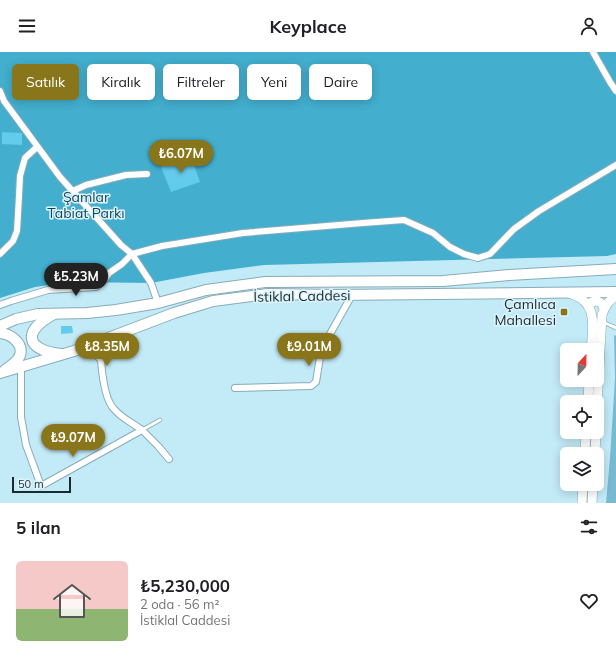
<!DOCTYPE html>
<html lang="tr">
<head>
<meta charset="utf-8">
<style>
  :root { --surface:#fff; --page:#f2f2f2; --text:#202124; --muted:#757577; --line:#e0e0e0; --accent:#8a761a }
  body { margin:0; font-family:Mulish,sans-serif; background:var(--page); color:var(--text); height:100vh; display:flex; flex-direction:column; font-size:15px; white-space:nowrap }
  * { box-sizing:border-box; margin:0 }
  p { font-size:13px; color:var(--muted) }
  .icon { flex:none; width:22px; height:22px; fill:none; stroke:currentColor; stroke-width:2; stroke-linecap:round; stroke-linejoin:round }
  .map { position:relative; height:451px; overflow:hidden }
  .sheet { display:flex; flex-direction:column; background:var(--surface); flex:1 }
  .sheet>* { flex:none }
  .top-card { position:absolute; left:12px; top:12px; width:400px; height:36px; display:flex; gap:8px }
  .needle { width:26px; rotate:22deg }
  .fabs { position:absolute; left:560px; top:291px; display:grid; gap:8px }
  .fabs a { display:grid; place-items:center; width:44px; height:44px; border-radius:6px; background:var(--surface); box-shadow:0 2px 10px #0003; font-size:20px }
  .scale { position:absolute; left:12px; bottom:10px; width:59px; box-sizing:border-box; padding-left:4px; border:2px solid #1b2a2f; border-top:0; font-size:11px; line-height:14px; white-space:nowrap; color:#1b2a2f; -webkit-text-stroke:3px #ddf4fc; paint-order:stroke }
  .price { position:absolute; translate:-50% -34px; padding:0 9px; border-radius:14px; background:var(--accent); color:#fff; font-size:13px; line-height:26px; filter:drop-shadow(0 1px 2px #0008) }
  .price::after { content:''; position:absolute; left:50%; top:24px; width:12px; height:9px; margin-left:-6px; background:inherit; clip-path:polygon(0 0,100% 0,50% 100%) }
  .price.on { background:#222; color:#fff }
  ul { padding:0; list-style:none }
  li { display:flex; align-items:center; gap:12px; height:100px; padding:0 16px }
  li+li { border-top:1px solid var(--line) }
  li span { display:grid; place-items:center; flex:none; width:112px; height:80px; border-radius:6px; color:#555 }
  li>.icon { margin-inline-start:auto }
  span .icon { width:48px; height:48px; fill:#fffc; stroke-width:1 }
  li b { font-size:17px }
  h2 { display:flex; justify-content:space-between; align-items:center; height:48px; padding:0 16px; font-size:17px }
  .pill { padding:0 14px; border-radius:6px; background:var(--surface); box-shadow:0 2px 10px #0003; font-size:14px; line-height:36px }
  .pill.on { background:var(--accent); color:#fff }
  header { display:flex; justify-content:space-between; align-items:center; height:52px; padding:0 16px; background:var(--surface); font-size:18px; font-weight:700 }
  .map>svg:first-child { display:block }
</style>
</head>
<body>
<header><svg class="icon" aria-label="menu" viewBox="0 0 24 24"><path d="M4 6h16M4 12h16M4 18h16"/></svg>Keyplace<svg class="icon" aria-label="person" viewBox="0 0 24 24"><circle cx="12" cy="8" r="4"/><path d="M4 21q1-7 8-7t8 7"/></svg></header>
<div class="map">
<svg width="616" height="451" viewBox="0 0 616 451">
  <rect width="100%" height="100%" fill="#c3eaf7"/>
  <path fill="#77bad1" d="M 614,283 L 616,284 L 616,451 L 606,451 L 610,406 L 615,326 Z"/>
  <path fill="#43aece" d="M 0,0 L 616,0 L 616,202 L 607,204 L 264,213 L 204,221 L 151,231 L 72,230 L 35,235 L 0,246 Z"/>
  <g fill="#63cbeb">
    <path d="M 2,80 L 22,81 L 22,93 L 2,92 Z"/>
    <path d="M 191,104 L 200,130 L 171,140 L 161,115 Z"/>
    <path d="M 61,274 L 72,274 L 73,281 L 61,282 Z"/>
  </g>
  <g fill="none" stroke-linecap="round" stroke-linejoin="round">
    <g stroke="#87acb9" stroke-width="4.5">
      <g id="lane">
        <path d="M 603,270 L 616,276"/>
        <path d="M 142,378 L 160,368"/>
      </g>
    </g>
    <g stroke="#87acb9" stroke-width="8">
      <g id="street">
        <path d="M 593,0 L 610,30 L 616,39"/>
        <path d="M 0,39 L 4,49 L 60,125 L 121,193 L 132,202 L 151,231 L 158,251"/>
        <path d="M 73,139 L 86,133 L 126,123 L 147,122"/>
        <path d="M 0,202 L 13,189 L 17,179 L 19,144 L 20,124 L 25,106 L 37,95"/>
        <path d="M 0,253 L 11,249 L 48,238 L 96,235 L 105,227 L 109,221 L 122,212 L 132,202 L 162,194 L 243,181 L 363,171 L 404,168 L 433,181 L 450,195 L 464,202 L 478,206 L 490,202 L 514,177 L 539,159 L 616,113"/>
        <path d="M 87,294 L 101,308 L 118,283"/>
        <path d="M 21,315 L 21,365 L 26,393 L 41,434 L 142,378 C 133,371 121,366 114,357 C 105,348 102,321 101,308"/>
        <path d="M 235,336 L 311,334 L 316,330 L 320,305 L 326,289 L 352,243"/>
        <path d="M 142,378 L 158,394 L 169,407"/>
      </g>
    </g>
    <g stroke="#87acb9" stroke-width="10">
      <g id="secondary">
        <path d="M 569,241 C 572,242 577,244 580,246 C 598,257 592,281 591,298"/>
        <path d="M 589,255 L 590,251 L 595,249 C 600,249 602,251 604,256"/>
        <path d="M 588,350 L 589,328"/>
        <path d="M 597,352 L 602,263 C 605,254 608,249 616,244"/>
        <path d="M 585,402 L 586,380"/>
        <path d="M 595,402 L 596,380"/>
        <path d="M 582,451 L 583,432"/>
        <path d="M 592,451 L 593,432"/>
      </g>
    </g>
    <g stroke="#87acb9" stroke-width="12">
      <g id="primary">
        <path d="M 54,262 C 22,279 25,298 61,302"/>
        <path d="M 0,274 L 16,267 L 38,262 L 87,261 L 116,258 L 158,251 L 206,238 L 265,230 L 443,229 L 509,223 L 616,217"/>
        <path d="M 0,281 C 12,282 27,294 18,307 C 15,311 9,315 5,318"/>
        <path d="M 0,321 L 74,299 L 174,261 L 213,249 L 268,242 L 334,243 L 616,240"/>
      </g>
    </g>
    <use href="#lane" stroke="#fff" stroke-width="3"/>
    <use href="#street" stroke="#fff" stroke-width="6"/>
    <use href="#secondary" stroke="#fff" stroke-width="9"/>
    <use href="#primary" stroke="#fff" stroke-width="10"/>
  </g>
  <rect fill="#8a761a" stroke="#ddf4fc" stroke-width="1.5" x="560" y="256" width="8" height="8" rx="2"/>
  <g text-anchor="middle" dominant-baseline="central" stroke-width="3" stroke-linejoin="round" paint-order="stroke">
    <g font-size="14" fill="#164452" stroke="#ddf4fc">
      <text x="86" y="145">Şamlar<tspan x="86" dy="16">Tabiat Parkı</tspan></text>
    </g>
    <g font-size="14" fill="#1b2a2f" stroke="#ddf4fc">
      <text transform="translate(302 244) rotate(-1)">İstiklal Caddesi</text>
    </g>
    <g font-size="14" fill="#1b2a2f" stroke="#ddf4fc" text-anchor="end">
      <text x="556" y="252">Çamlıca<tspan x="556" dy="16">Mahallesi</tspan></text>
    </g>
  </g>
</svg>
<div class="fabs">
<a><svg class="needle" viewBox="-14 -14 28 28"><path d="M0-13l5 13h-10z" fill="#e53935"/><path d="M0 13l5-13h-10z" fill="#757577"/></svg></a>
<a><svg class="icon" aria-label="locate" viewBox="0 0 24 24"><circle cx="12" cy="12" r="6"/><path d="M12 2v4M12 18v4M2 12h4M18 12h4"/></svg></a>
<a><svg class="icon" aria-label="layers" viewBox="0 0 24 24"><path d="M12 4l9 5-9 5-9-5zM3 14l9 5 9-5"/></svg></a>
</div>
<div class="scale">50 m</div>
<b class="price" style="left:181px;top:122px">₺6.07M</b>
<b class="price on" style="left:76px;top:245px">₺5.23M</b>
<b class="price" style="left:107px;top:315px">₺8.35M</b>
<b class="price" style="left:309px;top:315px">₺9.01M</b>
<b class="price" style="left:73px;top:406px">₺9.07M</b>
<div class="top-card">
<a class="pill on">Satılık</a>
<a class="pill">Kiralık</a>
<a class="pill">Filtreler</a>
<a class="pill">Yeni</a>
<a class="pill">Daire</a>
</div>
</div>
<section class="sheet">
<h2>5 ilan<svg class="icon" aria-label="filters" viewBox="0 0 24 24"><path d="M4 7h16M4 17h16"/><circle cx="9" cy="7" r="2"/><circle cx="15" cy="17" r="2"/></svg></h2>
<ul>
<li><span style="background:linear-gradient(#f6c9c9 60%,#8fb573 0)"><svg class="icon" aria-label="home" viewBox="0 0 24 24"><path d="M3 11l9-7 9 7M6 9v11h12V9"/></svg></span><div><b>₺5,230,000</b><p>2 oda · 56 m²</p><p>İstiklal Caddesi</p></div><svg class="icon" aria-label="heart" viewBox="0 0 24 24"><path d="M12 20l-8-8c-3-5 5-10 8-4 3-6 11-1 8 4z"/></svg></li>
</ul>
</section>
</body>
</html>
